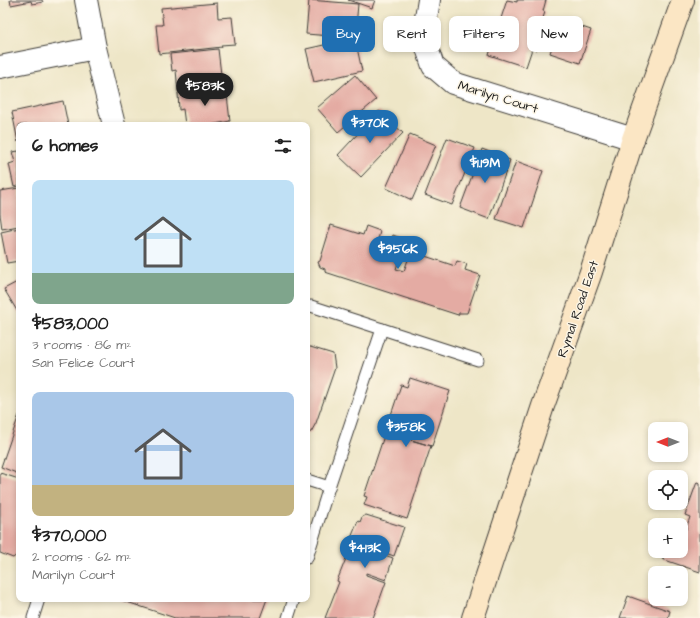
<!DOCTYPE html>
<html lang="en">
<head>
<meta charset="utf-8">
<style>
  :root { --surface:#fff; --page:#f2f2f2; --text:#222; --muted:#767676; --accent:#1f6fb2 }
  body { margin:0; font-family:"Architects Daughter",sans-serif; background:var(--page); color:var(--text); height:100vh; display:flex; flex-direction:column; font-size:15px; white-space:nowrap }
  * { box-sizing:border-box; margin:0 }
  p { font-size:13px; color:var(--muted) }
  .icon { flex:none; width:22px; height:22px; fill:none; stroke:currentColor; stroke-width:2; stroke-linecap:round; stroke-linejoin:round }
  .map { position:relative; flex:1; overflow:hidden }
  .side { position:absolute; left:16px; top:122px; width:294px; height:480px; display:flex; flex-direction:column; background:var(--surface); border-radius:8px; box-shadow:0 2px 6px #0003 }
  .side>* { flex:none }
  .top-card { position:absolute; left:322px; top:16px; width:318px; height:36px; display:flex; gap:8px }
  .needle { width:26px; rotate:270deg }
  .tools { position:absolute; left:648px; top:422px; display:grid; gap:8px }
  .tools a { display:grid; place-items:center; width:40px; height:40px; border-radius:8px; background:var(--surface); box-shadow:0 2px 6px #0003; font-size:20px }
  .price { position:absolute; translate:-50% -34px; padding:0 9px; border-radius:14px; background:var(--accent); color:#fff; font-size:13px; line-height:26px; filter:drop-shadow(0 1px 2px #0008) }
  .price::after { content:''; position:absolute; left:50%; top:24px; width:12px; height:9px; margin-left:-6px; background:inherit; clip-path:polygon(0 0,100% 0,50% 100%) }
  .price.current { background:#222; color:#fff }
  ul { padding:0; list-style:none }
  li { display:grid; align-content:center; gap:8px; height:212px; padding:0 16px }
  li span { display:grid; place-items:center; height:124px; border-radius:8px; color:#555 }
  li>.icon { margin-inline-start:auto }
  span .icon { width:72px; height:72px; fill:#fffc; stroke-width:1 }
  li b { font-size:17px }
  h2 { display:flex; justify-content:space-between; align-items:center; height:48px; padding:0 16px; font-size:17px }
  .tag { padding:0 14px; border-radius:8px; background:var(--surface); box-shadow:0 2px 6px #0003; font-size:14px; line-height:36px }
  .tag.current { background:var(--accent); color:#fff }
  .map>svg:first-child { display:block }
</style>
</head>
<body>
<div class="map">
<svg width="700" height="618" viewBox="0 0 700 618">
  <rect width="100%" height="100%" fill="#fcf5e5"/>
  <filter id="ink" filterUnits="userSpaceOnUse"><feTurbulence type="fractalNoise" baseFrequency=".025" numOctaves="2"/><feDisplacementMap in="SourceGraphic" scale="8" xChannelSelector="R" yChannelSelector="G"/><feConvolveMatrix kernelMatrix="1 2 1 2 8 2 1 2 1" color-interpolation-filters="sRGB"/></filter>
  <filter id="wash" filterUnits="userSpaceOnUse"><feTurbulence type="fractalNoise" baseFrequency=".012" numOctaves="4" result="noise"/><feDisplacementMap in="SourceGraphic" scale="16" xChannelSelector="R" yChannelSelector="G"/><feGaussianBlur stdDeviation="0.9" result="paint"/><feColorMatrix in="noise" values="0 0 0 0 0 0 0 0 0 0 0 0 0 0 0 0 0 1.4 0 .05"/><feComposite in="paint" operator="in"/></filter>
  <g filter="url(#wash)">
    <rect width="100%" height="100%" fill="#eee6c7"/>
    <g id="blocks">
      <g fill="#e4aba3">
        <path d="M 10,0 L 42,0 L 43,2 L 32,4 L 31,1 L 11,5 Z"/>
        <path d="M 309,0 L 358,4 L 355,38 L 306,34 Z"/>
        <path d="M 348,0 L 375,0 L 372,8 Z"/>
        <path d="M 507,0 L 517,2 L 517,0 L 546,0 L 543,11 L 545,12 L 541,24 L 544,25 L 536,50 L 532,49 L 526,67 L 489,55 Z"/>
        <path d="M 217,3 L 218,18 L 232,17 L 235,44 L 221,45 L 222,47 L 159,54 L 156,25 L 163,25 L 161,8 Z"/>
        <path d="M 561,20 L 591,30 L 580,63 L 550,53 Z"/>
        <path d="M 355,38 L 362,71 L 314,82 L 306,49 Z"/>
        <path d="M 218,49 L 222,83 L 196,86 L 196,90 L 178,92 L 176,70 L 172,71 L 170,54 Z"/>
        <path d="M 355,75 L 376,100 L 338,132 L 317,108 Z"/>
        <path d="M 226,87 L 230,121 L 210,125 L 185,125 L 183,109 L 179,110 L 178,93 Z"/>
        <path d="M 63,101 L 68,125 L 19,125 L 18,142 L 12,112 Z"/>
        <path d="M 379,111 L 403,133 L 361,177 L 338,155 Z"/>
        <path d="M 410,134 L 436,145 L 412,200 L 386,188 Z"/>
        <path d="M 447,138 L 475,148 L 452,205 L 425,195 Z"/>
        <path d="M 482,149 L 510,160 L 489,219 L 460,208 Z"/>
        <path d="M 19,151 L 19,186 L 14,187 L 9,164 L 15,162 L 12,152 Z"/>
        <path d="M 516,161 L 543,171 L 524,228 L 496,219 Z"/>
        <path d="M 19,188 L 19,226 L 2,229 L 0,214 L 0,191 Z"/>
        <path d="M 331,225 L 363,235 L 366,226 L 380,231 L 378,240 L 390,244 L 393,235 L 406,240 L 396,269 L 404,271 L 414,243 L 425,246 L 422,255 L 455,266 L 457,261 L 467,264 L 465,270 L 480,275 L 467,313 L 459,313 L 458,315 L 325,272 L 325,269 L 320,267 L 318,262 L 320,261 Z"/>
        <path d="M 19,228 L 19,261 L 7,263 L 1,232 Z"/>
        <path d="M 19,281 L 19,314 L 4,289 Z"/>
        <path d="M 307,346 L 333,354 L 335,368 L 316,423 L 311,432 L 307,433 Z"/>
        <path d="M 410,378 L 450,391 L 432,446 L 411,440 L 431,446 L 407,519 L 364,505 L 367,497 L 364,496 L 401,385 L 407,387 Z"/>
        <path d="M 19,415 L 19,474 L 1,467 Z"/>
        <path d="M 0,473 L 19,479 L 19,553 L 13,558 L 0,553 Z"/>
        <path d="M 697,482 L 700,483 L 700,572 L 662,559 L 665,551 L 681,551 L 681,537 L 683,538 L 690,517 L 685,515 Z"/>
        <path d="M 366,515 L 404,527 L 394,556 L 374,549 L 373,551 L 393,558 L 386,580 L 366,573 L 366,575 L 386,582 L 373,618 L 325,618 L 339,582 L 337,581 L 347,556 L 344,555 L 358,521 L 360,522 L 362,517 Z"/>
        <path d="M 628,596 L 670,611 L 668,618 L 620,618 Z"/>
        <path d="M 118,599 L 267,599 L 260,618 L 175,618 Z"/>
      </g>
    </g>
  </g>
  <g filter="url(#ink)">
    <use href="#blocks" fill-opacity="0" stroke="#3c3a36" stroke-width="1"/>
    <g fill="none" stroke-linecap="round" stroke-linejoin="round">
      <g stroke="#3c3a36" stroke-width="13">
        <g id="lane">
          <path d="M 311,306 L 478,360"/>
          <path d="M 307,480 L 329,487"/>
          <path d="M 307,558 L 329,487 L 382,329"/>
          <path d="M 33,618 L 39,599"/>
          <path d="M 288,618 L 294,599"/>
        </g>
      </g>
      <g stroke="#3c3a36" stroke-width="24">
        <g id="street">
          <path d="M 86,0 L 95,48 L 114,125"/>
          <path d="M 429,0 L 423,36 L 433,66 L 453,83 L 633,139"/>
          <path d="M 0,67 L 95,48"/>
        </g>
      </g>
      <g stroke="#3c3a36" stroke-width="24">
        <path id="secondary" d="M 473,618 L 543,406 L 591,272 L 633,139 L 683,0"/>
      </g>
      <use href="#lane" stroke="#fff" stroke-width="11"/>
      <use href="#street" stroke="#fff" stroke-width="22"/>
      <use href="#secondary" stroke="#fbe6c4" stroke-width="22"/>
    </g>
  </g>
  <g text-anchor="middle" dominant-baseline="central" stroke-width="3" stroke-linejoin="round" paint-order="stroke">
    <g font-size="13" fill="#1c1c1c" stroke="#fcf5e5">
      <text transform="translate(498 97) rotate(17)">Marilyn Court</text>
      <text transform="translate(578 309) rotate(-71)">Rymal Road East</text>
    </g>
  </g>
</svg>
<div class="tools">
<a><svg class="needle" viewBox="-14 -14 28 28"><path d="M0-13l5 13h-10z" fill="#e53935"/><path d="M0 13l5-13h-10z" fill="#767676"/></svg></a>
<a><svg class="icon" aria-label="locate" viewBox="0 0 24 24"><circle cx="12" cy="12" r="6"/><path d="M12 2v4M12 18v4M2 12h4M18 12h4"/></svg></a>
<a>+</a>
<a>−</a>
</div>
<b class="price current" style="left:205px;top:107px">$583K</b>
<b class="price" style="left:370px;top:144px">$370K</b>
<b class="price" style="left:485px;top:184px">$1.19M</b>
<b class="price" style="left:398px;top:270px">$956K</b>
<b class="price" style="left:406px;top:448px">$358K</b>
<b class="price" style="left:365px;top:569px">$413K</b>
<div class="top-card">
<a class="tag current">Buy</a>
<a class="tag">Rent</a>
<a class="tag">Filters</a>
<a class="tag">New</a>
</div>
<section class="side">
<h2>6 homes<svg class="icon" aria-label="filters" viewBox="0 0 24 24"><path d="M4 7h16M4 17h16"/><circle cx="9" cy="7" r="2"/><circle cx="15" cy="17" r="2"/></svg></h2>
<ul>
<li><span style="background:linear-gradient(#bfe0f5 75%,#7fa58c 0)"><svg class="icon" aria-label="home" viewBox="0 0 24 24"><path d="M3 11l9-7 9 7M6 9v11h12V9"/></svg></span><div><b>$583,000</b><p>3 rooms · 86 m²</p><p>San Felice Court</p></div></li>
<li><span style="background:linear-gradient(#a9c7e8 75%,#c2b280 0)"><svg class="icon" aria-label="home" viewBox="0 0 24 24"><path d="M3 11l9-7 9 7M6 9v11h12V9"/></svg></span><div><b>$370,000</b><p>2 rooms · 62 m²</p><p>Marilyn Court</p></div></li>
</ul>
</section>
</div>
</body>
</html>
